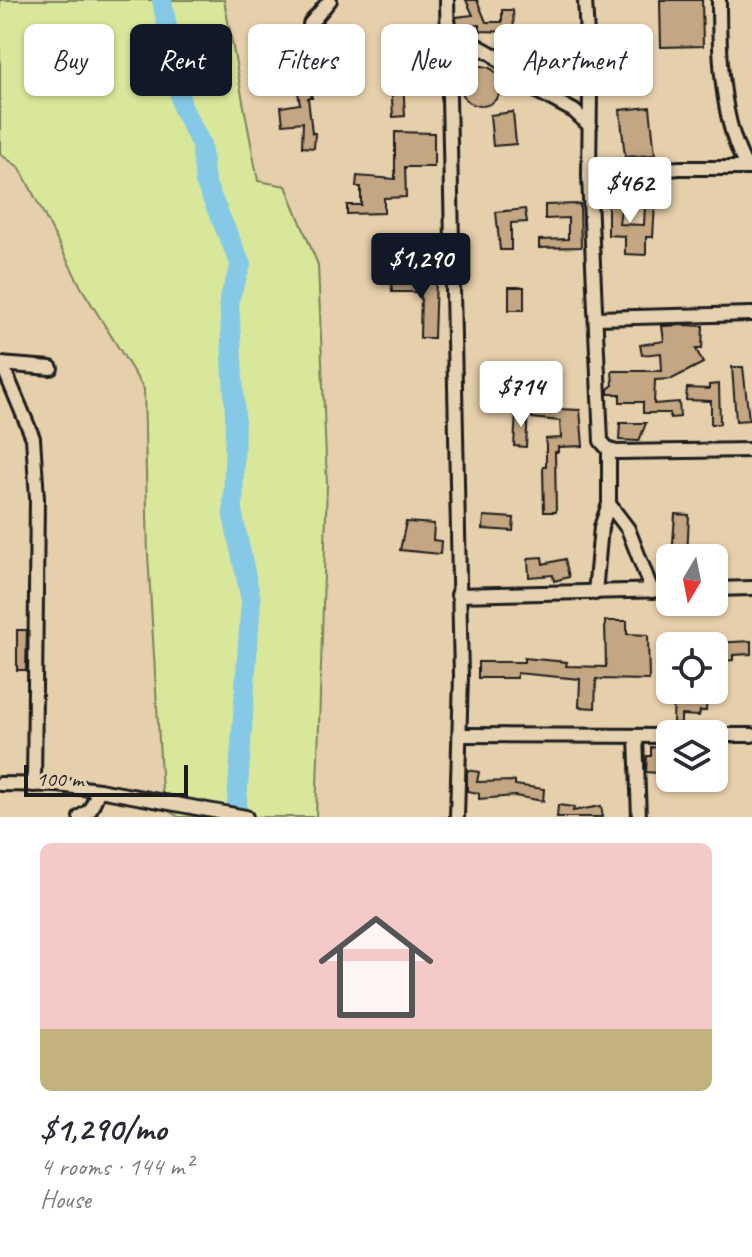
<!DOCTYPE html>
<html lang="en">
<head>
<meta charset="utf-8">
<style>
  :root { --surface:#fff; --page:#f7f7f7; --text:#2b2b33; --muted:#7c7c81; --line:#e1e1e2; --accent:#111827 }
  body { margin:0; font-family:Caveat,sans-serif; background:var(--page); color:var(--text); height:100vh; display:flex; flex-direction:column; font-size:30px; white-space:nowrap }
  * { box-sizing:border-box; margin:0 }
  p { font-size:26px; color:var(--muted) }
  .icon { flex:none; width:44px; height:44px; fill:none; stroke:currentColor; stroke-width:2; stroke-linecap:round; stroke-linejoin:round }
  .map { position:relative; height:817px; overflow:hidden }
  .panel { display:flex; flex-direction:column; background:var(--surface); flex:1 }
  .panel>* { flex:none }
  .banner { position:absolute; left:24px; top:24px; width:704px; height:72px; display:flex; gap:16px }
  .needle { width:52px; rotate:190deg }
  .tools { position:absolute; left:656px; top:544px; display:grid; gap:16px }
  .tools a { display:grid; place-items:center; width:72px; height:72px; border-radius:12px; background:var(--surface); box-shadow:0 2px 6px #0004; font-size:40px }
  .scale { position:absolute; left:24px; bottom:20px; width:164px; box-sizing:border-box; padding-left:8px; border:4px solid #1c1c1c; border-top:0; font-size:22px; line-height:28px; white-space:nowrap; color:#1c1c1c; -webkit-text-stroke:6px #e6d2b0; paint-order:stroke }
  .price { position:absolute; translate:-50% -68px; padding:0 18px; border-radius:8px; background:#fff; color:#222; font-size:26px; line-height:52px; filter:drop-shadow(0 2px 4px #0008) }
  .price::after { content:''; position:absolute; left:50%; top:48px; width:24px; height:18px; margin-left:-12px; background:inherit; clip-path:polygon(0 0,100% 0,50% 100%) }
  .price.current { background:var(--accent); color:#fff }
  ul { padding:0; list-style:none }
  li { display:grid; align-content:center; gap:16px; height:424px; padding:0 40px }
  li+li { border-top:2px solid var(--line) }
  li span { display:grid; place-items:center; height:248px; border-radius:12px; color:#555 }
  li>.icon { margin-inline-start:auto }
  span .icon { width:144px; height:144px; fill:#fffc; stroke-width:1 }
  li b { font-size:34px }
  .tag { padding:0 28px; border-radius:12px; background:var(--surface); box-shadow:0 2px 6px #0004; font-size:28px; line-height:72px }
  .tag.current { background:var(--accent); color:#fff }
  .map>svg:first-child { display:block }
</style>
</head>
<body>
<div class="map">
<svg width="752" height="817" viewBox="0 0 752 817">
  <rect width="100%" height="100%" fill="#e6cfab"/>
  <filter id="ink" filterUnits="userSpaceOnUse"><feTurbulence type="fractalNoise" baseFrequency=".0125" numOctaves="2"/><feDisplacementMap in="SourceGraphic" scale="16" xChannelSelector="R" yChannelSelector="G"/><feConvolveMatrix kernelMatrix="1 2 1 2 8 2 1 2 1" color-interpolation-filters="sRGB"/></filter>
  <g filter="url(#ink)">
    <path fill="#d8e79a" stroke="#7a825b" stroke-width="2" d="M 0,0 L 224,0 L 258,181 L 286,186 L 318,265 L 327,483 L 316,817 L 179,817 L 163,808 L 148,554 L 144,389 L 81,287 L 20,168 L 0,154 Z"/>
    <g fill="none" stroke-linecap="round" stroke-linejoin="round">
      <path stroke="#86c9e7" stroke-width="20" d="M 162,0 L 182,107 L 201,144 L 205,182 L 241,265 L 229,299 L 235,417 L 233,516 L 251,600 L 236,817"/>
    </g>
    <g fill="#c4a782" stroke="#1c1c1c" stroke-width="2">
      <path d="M 466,0 L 477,0 L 486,22 L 502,22 L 502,10 L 513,10 L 514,32 L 480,31 L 480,25 L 457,27 L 456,17 L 473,15 Z"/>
      <path d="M 660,0 L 702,0 L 703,46 L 661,47 Z"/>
      <rect x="385" y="25" width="29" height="24"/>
      <circle cx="481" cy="86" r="20"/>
      <path d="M 308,78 L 312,98 L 308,98 L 312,133 L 315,133 L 314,148 L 302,147 L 303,122 L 283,124 L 281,107 L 300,104 L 296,80 Z"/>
      <path d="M 403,80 L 405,116 L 393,117 L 391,81 Z"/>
      <path d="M 650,107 L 655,155 L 625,157 L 620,110 Z"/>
      <path d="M 513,112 L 516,144 L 493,146 L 490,115 Z"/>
      <path d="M 395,132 L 434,133 L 434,167 L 405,167 L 406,197 L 384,198 L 384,213 L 347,214 L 347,205 L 361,205 L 361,187 L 356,187 L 357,176 L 395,179 Z"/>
      <path d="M 608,190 L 623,193 L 619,224 L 644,225 L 645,204 L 655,204 L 653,237 L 646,237 L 646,255 L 625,254 L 625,236 L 608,235 Z"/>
      <path d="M 580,204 L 581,247 L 539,248 L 539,240 L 568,239 L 568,218 L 545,219 L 545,205 Z"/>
      <path d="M 525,209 L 527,222 L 511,223 L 511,250 L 500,250 L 496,212 Z"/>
      <path d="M 436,278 L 434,338 L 420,338 L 421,292 L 392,292 L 391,279 Z"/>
      <rect x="509" y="287" width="15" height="23"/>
      <path d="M 686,325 L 703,326 L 702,349 L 696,349 L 703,363 L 672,379 L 655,380 L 654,404 L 679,402 L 680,417 L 670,418 L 670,413 L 643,413 L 643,402 L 620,402 L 620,394 L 608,394 L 608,389 L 613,385 L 612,371 L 662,371 L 661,353 L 642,355 L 640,345 L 664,341 L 662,326 Z"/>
      <path d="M 732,367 L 743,367 L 749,420 L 736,421 Z"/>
      <path d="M 719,384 L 720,424 L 711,424 L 711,401 L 686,400 L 687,388 L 709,389 L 709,385 Z"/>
      <path d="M 533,408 L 580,410 L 583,446 L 558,447 L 558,452 L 555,452 L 556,512 L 544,512 L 543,466 L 546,466 L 546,439 L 561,438 L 560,421 L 532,418 Z"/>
      <path d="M 516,411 L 528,411 L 526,447 L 514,446 Z"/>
      <path d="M 620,423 L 646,423 L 639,441 L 619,440 Z"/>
      <path d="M 675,514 L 689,515 L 687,558 L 672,558 Z"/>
      <path d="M 484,516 L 514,518 L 513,531 L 483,529 Z"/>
      <path d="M 406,522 L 434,524 L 433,540 L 441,541 L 440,554 L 400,550 Z"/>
      <path d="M 542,557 L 543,564 L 565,559 L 569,577 L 554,581 L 553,575 L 529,577 L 528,558 Z"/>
      <path d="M 605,621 L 627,621 L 627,634 L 648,635 L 649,680 L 596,679 L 595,708 L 579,707 L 580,679 L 517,673 L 517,678 L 478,678 L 478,662 L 524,662 L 524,658 L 567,662 L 566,666 L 606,667 Z"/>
      <path d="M 17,630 L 27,630 L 26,670 L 17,670 Z"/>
      <path d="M 751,641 L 751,654 L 733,655 L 733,660 L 722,661 L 722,656 L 714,656 L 714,643 Z"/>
      <path d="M 674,690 L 707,690 L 706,711 L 700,711 L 699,716 L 681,715 L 681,723 L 673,723 Z"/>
      <path d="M 651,747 L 670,749 L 670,774 L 646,772 L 647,756 L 651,756 Z"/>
      <path d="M 467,770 L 479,772 L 477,782 L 515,781 L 515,785 L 544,789 L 543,801 L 515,796 L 479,799 L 479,793 L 467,791 Z"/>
      <path d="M 558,805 L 574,807 L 573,811 L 601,806 L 603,817 L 557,817 Z"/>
    </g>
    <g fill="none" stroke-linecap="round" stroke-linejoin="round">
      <g stroke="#1c1c1c" stroke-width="18">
        <g id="street">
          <path d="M 447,0 L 461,676 L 457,817"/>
          <path d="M 585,0 L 590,91 L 589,176 L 680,168 L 752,168"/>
          <path d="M 719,0 C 719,52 721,123 747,168"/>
          <path d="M 310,24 L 330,0"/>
          <path d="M 448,35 L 476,45 L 494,55 L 522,83 L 574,111 L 590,126"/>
          <path d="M 589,176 L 601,441 L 609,450 L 617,452 L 752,450"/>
          <path d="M 596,318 L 752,314"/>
          <path d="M 0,364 L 51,368"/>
          <path d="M 2,364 L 33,438 L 37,498 L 34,785"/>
          <path d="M 609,504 L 628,529 L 652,591"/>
          <path d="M 714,589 L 752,588"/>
          <path d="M 595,593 L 601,527 L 609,504 L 609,450"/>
          <path d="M 458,595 L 670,590"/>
          <path d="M 460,735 L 670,736"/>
          <path d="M 714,735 L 752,735"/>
          <path d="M 636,737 L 639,817"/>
          <path d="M 0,784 L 58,785 L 99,790 L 246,817"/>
          <path d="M 80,817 L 90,810 L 99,790"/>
        </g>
      </g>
      <use href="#street" stroke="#e6d2b0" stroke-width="12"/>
    </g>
  </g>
</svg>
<div class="tools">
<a><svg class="needle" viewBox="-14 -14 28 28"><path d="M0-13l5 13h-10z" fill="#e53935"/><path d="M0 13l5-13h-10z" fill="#7c7c81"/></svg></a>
<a><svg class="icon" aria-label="locate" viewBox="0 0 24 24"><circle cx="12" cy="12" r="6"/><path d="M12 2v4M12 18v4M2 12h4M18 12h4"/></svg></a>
<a><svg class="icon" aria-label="layers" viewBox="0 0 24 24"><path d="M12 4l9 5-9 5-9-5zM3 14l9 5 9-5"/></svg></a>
</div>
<div class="scale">100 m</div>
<b class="price" style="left:630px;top:225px">$462</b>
<b class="price current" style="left:421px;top:301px">$1,290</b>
<b class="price" style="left:521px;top:429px">$714</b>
<div class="banner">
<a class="tag">Buy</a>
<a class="tag current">Rent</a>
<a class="tag">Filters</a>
<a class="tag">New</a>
<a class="tag">Apartment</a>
</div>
</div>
<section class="panel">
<ul>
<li><span style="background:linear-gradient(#f6c9c9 75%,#c2b280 0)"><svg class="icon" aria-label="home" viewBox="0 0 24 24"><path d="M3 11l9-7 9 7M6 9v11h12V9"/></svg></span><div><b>$1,290/mo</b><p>4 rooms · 144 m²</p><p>House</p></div></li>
</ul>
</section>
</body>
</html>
